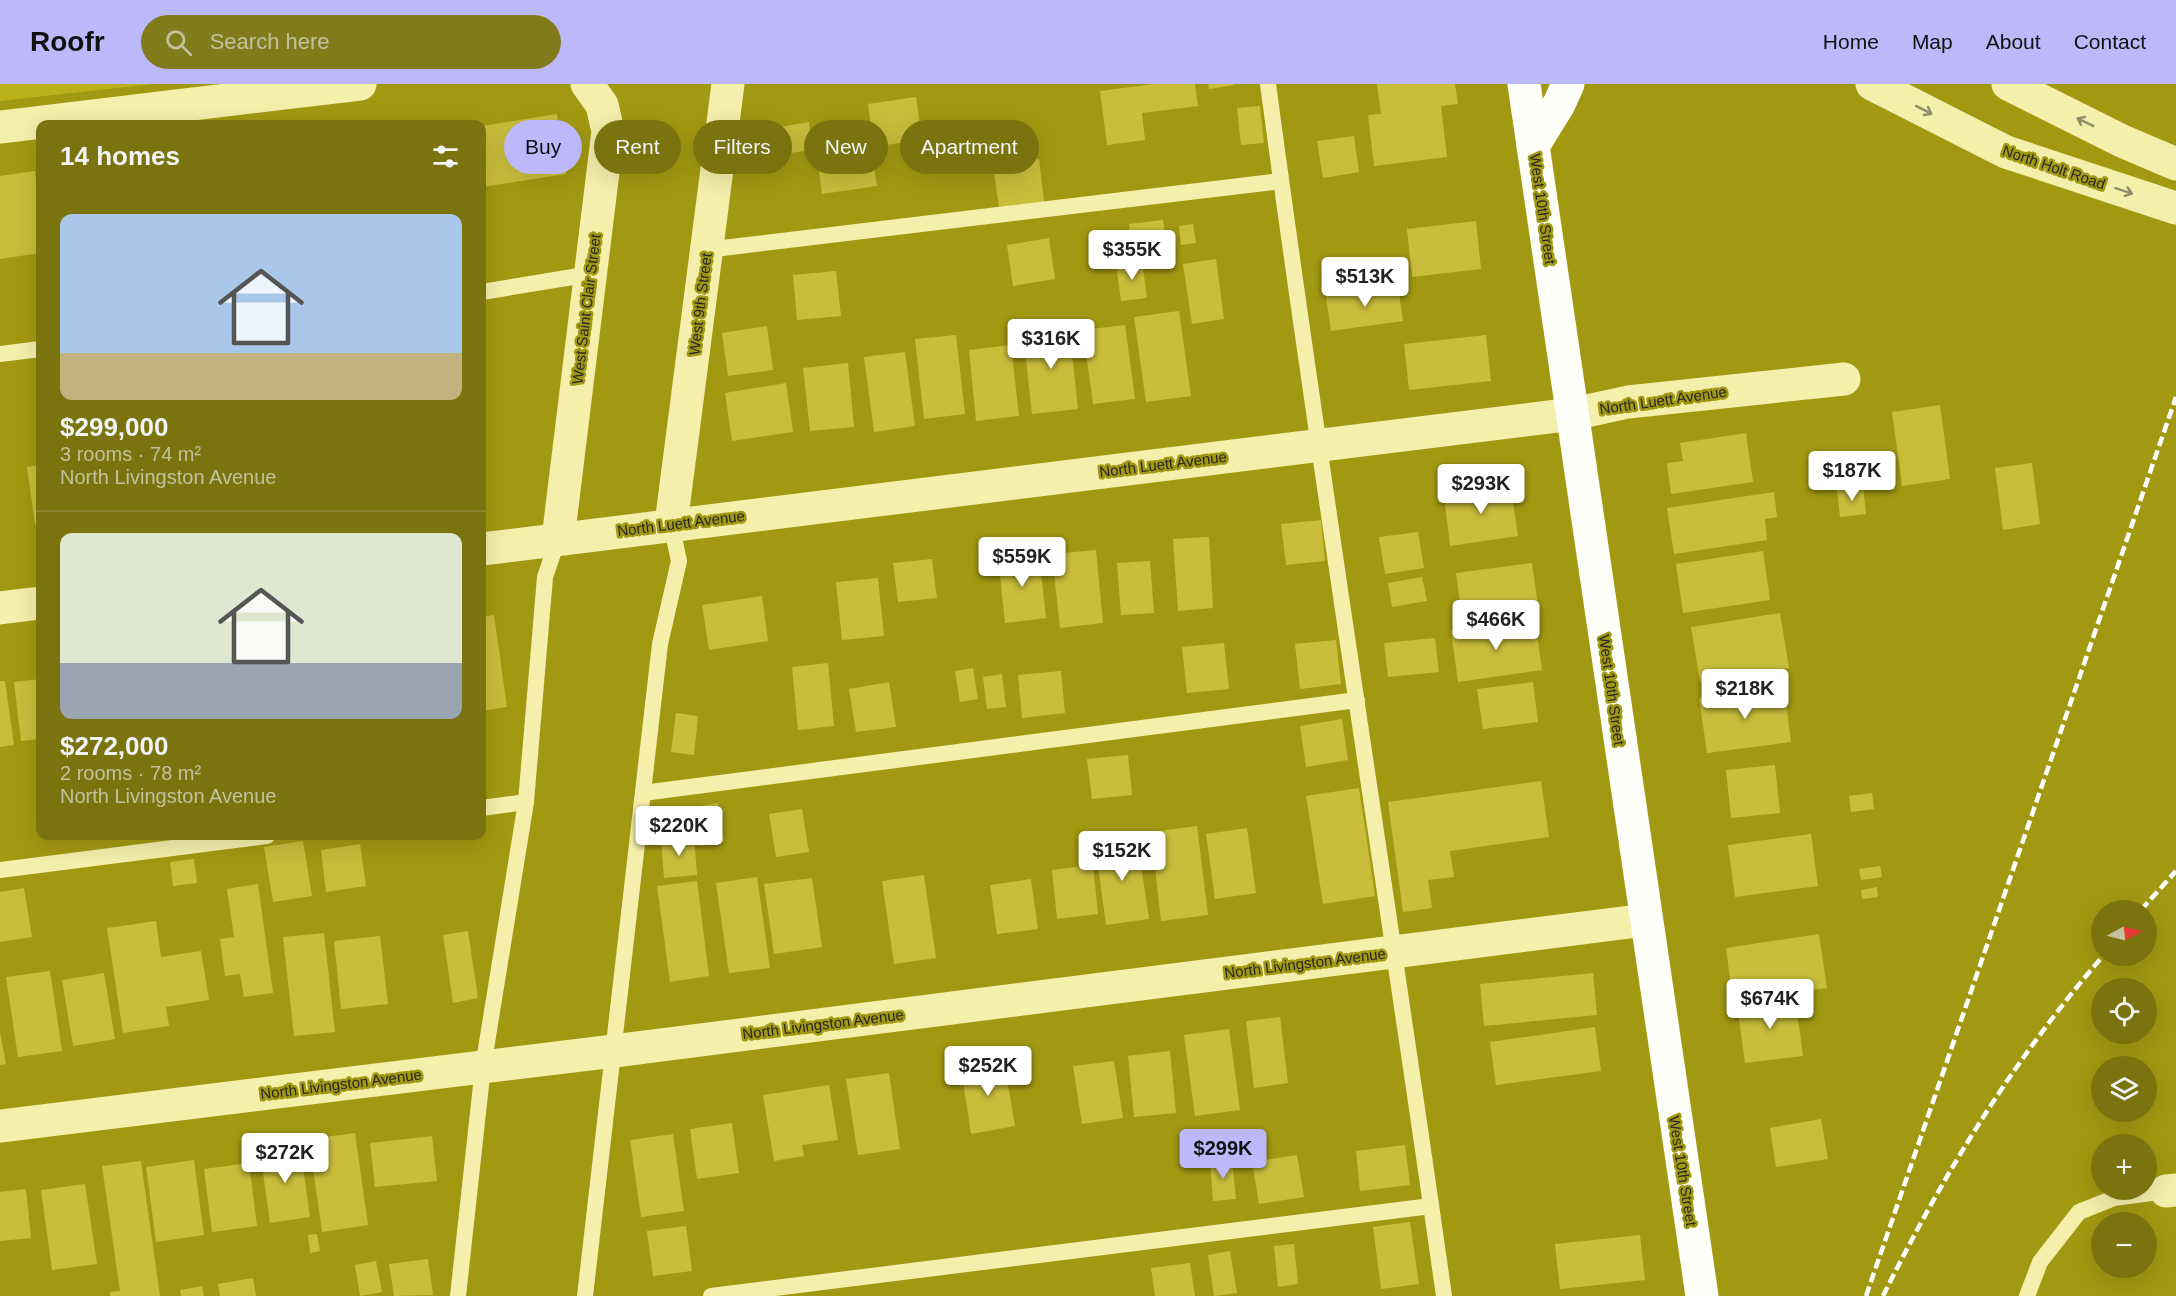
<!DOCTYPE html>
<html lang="en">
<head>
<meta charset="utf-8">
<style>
  :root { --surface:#7a730e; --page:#817b1c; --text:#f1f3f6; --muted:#c4c29e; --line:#8b852e; --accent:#bcb8fa }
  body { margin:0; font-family:Arial,sans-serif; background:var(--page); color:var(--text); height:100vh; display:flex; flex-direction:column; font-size:22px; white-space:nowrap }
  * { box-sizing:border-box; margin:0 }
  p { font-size:20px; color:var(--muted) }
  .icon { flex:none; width:33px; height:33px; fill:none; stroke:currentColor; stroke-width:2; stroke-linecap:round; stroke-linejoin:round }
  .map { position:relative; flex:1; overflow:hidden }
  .drawer { position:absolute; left:36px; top:36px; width:450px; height:720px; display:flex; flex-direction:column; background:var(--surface); border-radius:12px; box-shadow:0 6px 24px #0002 }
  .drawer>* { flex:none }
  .hud { position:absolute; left:504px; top:36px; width:570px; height:54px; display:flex; gap:12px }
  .needle { width:39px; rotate:83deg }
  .controls { position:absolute; left:2091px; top:816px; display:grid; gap:12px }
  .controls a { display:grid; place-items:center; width:66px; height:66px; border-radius:50%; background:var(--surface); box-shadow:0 6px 24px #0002; font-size:30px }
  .price { position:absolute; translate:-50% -51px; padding:0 14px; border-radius:6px; background:#fff; color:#222; font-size:20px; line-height:39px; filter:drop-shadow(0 2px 3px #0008) }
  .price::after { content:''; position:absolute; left:50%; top:36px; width:18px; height:14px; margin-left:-9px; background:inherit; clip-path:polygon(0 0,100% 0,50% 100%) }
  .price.selected { background:var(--accent); color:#111 }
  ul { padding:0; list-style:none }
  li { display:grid; align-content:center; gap:12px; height:318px; padding:0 24px }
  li+li { border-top:2px solid var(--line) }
  li span { display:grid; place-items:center; height:186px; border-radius:12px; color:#555 }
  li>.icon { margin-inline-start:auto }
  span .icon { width:108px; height:108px; fill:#fffc; stroke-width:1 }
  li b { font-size:26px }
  h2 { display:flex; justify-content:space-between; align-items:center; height:72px; padding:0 24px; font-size:26px }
  .pill { padding:0 21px; border-radius:27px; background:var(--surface); box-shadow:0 6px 24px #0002; font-size:21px; line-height:54px }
  .pill.selected { background:var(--accent); color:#111 }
  header { display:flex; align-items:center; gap:36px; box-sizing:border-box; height:84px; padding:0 30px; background:var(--accent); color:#111 }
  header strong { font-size:28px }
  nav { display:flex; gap:33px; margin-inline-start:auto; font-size:21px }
  .search { width:420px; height:54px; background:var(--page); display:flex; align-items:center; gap:15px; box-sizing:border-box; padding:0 21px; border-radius:33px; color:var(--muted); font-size:22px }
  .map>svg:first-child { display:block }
</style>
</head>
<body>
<header>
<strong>Roofr</strong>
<div class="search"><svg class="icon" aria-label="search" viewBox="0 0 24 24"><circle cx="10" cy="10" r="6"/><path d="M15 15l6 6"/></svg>Search here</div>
<nav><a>Home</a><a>Map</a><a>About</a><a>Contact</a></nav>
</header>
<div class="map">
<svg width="2176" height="1212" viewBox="0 0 2176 1212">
  <rect width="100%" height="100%" fill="#a29912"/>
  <path fill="#bcb01a" d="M 0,0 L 153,0 L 0,17 Z"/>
  <g fill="#c8be3b">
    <path d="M 1154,0 L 1195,0 L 1198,22 L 1142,29 L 1145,56 L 1107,61 L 1100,7 Z"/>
    <path d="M 1208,0 L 1234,0 L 1234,1 L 1209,5 Z"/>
    <path d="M 1377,0 L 1455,0 L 1458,20 L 1441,22 L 1447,73 L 1374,82 L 1368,31 L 1381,30 Z"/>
    <path d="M 916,13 L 922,56 L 871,63 L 877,102 L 822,110 L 816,66 L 873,58 L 868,20 Z"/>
    <path d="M 1260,22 L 1264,59 L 1241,61 L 1237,24 Z"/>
    <path d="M 557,30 L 566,90 L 482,103 L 482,42 Z"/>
    <path d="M 809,38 L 813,66 L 766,72 L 762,46 Z"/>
    <path d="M 1354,52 L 1359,88 L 1323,94 L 1317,57 Z"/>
    <path d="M 1039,75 L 1044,118 L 999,123 L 993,81 Z"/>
    <path d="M 35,87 L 40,123 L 40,169 L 0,175 L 0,92 Z"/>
    <path d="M 1163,136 L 1168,170 L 1133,174 L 1129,140 Z"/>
    <path d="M 1476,137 L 1481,185 L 1412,193 L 1407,145 Z"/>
    <path d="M 1193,140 L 1196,159 L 1181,161 L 1179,142 Z"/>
    <path d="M 1049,154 L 1055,195 L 1013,202 L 1007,161 Z"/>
    <path d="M 1216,175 L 1224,235 L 1192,240 L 1183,180 Z"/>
    <path d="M 1142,177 L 1147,214 L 1121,217 L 1116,180 Z"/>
    <path d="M 836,187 L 841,232 L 797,236 L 793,191 Z"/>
    <path d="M 1398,202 L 1403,237 L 1331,247 L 1326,212 Z"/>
    <path d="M 1179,227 L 1191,312 L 1146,318 L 1134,233 Z"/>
    <path d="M 1125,241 L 1135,315 L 1093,320 L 1083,246 Z"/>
    <path d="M 767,242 L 773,286 L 728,292 L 722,249 Z"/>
    <path d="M 1069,242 L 1078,325 L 1032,330 L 1023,248 Z"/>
    <path d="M 956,251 L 965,330 L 924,335 L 915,255 Z"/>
    <path d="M 1486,251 L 1491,297 L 1409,306 L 1404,260 Z"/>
    <path d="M 1011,261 L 1019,332 L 976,337 L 969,266 Z"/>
    <path d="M 905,268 L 915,342 L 874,348 L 864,273 Z"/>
    <path d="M 848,279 L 854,343 L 810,347 L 803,284 Z"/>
    <path d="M 786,299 L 793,348 L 732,357 L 725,309 Z"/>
    <path d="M 1940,321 L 1950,395 L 1902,402 L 1892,328 Z"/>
    <path d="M 1746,349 L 1753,398 L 1671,410 L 1667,379 L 1683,377 L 1680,359 Z"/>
    <path d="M 2032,379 L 2040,440 L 2003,446 L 1995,384 Z"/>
    <path d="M 40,381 L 40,439 L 35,440 L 27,383 Z"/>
    <path d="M 1510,398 L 1518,452 L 1450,462 L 1444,412 L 1476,408 L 1475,403 Z"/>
    <path d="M 1863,402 L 1866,430 L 1840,433 L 1837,405 Z"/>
    <path d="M 1774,408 L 1777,433 L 1765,435 L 1767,456 L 1674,470 L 1667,424 Z"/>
    <path d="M 1321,436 L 1325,477 L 1286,481 L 1281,440 Z"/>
    <path d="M 1418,448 L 1424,484 L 1385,490 L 1379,453 Z"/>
    <path d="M 1209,453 L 1213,524 L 1178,527 L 1173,455 Z"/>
    <path d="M 1096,466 L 1103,539 L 1060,544 L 1052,470 Z"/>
    <path d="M 1763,467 L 1770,516 L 1683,529 L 1676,480 Z"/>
    <path d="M 1039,469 L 1046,534 L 1005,539 L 998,473 Z"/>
    <path d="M 932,475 L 937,514 L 898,518 L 893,479 Z"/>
    <path d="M 1150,477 L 1154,529 L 1121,531 L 1117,479 Z"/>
    <path d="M 1532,479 L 1539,529 L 1463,540 L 1456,489 Z"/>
    <path d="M 1422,493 L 1427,517 L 1392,523 L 1388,499 Z"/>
    <path d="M 878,494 L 884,552 L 842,556 L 836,498 Z"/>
    <path d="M 762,512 L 768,557 L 709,566 L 702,521 Z"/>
    <path d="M 1780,529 L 1789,584 L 1700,598 L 1691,543 Z"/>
    <path d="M 494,531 L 507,623 L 482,627 L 482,533 Z"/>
    <path d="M 1535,536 L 1542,586 L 1458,598 L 1451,547 Z"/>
    <path d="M 1435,554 L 1439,588 L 1388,593 L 1384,559 Z"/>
    <path d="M 1336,556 L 1341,600 L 1300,605 L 1295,560 Z"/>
    <path d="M 1224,559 L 1229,605 L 1187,609 L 1182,563 Z"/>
    <path d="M 828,579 L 834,642 L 798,646 L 792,583 Z"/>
    <path d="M 973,584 L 978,615 L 960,618 L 955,587 Z"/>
    <path d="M 1061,587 L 1065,629 L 1022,634 L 1018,591 Z"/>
    <path d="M 1002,590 L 1006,623 L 987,625 L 983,593 Z"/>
    <path d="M 40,595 L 40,655 L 21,657 L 14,598 Z"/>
    <path d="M 0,597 L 5,597 L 14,661 L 0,663 Z"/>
    <path d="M 889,598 L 896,643 L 856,648 L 849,605 Z"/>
    <path d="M 1533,598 L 1538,638 L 1483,645 L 1477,605 Z"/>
    <path d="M 1784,603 L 1791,658 L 1707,669 L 1699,614 Z"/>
    <path d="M 676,629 L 698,632 L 694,671 L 671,668 Z"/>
    <path d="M 1342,635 L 1348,676 L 1306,683 L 1300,642 Z"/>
    <path d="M 1128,671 L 1132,711 L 1092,715 L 1087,675 Z"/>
    <path d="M 1775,681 L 1780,729 L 1731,734 L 1726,686 Z"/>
    <path d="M 1541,697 L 1549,753 L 1450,767 L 1454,793 L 1428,796 L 1432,824 L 1403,828 L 1388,718 Z"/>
    <path d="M 1359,704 L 1375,812 L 1323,820 L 1306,712 Z"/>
    <path d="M 1872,709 L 1874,725 L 1851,728 L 1849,712 Z"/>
    <path d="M 718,719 L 724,758 L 700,762 L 694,723 Z"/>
    <path d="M 802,725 L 809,768 L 776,773 L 769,730 Z"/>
    <path d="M 1197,742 L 1208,831 L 1161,837 L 1151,748 Z"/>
    <path d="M 1247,744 L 1256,809 L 1215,815 L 1206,750 Z"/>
    <path d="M 1811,750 L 1818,802 L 1735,813 L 1728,761 Z"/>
    <path d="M 694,752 L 697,791 L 664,794 L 661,755 Z"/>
    <path d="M 1137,754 L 1149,835 L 1106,841 L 1095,760 Z"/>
    <path d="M 303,757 L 312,812 L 273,818 L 264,763 Z"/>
    <path d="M 360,760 L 366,802 L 326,808 L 321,766 Z"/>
    <path d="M 194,775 L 197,799 L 173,802 L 170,778 Z"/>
    <path d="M 1093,781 L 1098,830 L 1057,835 L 1052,786 Z"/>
    <path d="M 1880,782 L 1882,793 L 1861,796 L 1859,785 Z"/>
    <path d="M 924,791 L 936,874 L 894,880 L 882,797 Z"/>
    <path d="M 757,793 L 770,884 L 729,889 L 716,799 Z"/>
    <path d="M 812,794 L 822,863 L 774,870 L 764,800 Z"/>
    <path d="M 1031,795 L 1038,845 L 997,850 L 990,801 Z"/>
    <path d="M 697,797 L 709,892 L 670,898 L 657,802 Z"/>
    <path d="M 258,800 L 273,909 L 244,913 L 240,890 L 225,892 L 220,855 L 234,853 L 227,805 Z"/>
    <path d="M 1877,803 L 1878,813 L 1862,815 L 1861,806 Z"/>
    <path d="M 24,804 L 32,853 L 0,858 L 0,808 Z"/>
    <path d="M 156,837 L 161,873 L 201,867 L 209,916 L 166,923 L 169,942 L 123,949 L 107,844 Z"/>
    <path d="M 468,847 L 478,914 L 453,919 L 443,851 Z"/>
    <path d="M 324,849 L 335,948 L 294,952 L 283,853 Z"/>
    <path d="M 1819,850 L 1827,904 L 1733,918 L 1726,864 Z"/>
    <path d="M 380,852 L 388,920 L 341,925 L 334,857 Z"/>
    <path d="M 50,887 L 62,967 L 18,973 L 6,893 Z"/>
    <path d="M 104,889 L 115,955 L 73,962 L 62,896 Z"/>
    <path d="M 1593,889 L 1597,931 L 1484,942 L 1480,900 Z"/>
    <path d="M 1795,913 L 1803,972 L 1745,979 L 1737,920 Z"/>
    <path d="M 1280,933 L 1288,999 L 1254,1004 L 1246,937 Z"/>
    <path d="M 1595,943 L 1601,987 L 1496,1001 L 1490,958 Z"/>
    <path d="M 1229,945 L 1240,1026 L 1195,1032 L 1184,951 Z"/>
    <path d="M 0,948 L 6,980 L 0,981 Z"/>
    <path d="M 1170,967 L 1176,1029 L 1134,1033 L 1128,972 Z"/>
    <path d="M 1004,977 L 1015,1042 L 971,1050 L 961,984 Z"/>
    <path d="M 1114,977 L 1123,1034 L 1082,1040 L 1073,982 Z"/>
    <path d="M 889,989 L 900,1065 L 858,1071 L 846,995 Z"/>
    <path d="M 829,1001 L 838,1056 L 802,1061 L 804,1072 L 774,1077 L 763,1011 Z"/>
    <path d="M 1821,1035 L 1828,1075 L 1776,1083 L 1770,1044 Z"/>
    <path d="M 732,1039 L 739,1089 L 697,1095 L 690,1045 Z"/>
    <path d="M 355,1049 L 368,1141 L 322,1148 L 309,1055 Z"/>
    <path d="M 673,1050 L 684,1127 L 641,1133 L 630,1056 Z"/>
    <path d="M 432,1052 L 437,1097 L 375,1103 L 370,1059 Z"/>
    <path d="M 300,1061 L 310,1133 L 270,1139 L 260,1067 Z"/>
    <path d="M 1405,1061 L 1410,1101 L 1360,1107 L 1356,1067 Z"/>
    <path d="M 1297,1071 L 1304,1113 L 1259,1120 L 1252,1078 Z"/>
    <path d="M 1232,1075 L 1236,1115 L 1213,1117 L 1210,1077 Z"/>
    <path d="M 194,1076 L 204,1151 L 156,1158 L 146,1083 Z"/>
    <path d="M 141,1077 L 160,1212 L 110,1212 L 110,1208 L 120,1207 L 102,1082 Z"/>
    <path d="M 249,1079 L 257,1142 L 212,1148 L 204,1085 Z"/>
    <path d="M 85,1100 L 97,1180 L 52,1186 L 41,1106 Z"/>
    <path d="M 26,1105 L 31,1154 L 0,1157 L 0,1108 Z"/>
    <path d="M 1410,1138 L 1419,1200 L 1381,1205 L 1373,1143 Z"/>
    <path d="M 686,1142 L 692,1187 L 653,1192 L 647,1147 Z"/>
    <path d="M 317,1150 L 320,1167 L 310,1169 L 308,1151 Z"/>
    <path d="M 1640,1151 L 1645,1196 L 1560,1205 L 1555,1160 Z"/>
    <path d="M 1294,1160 L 1298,1200 L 1278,1203 L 1274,1162 Z"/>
    <path d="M 1230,1167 L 1237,1209 L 1214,1212 L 1208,1171 Z"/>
    <path d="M 428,1175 L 433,1211 L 394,1212 L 389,1180 Z"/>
    <path d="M 376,1177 L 382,1208 L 360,1212 L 355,1181 Z"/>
    <path d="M 1190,1179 L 1195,1212 L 1155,1212 L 1151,1184 Z"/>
    <path d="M 253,1194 L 256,1212 L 220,1212 L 218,1200 Z"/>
    <path d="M 202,1202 L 204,1212 L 181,1212 L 180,1206 Z"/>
  </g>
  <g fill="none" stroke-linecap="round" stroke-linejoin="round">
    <g stroke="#f5efac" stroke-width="16">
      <path d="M 1268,0 C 1322,405 1387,808 1444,1212"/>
      <path d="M 706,166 L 1281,97"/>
      <path d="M 482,208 L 591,190"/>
      <path d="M 0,270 L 40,265"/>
      <path d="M 643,709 L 1357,616"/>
      <path d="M 482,724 L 526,718 L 545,493 L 558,455"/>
      <path d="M 0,786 L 267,752"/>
      <path d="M 458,1212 L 483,983 L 526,718"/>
      <path d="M 585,1212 L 660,560 L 679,477 L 671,440"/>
      <path d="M 711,1212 L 1431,1122"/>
      <path d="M 2027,1212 L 2040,1178 L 2079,1128 L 2114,1114 L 2166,1107"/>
    </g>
    <g stroke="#f5efac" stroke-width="33">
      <path d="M 1872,0 L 2006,68 L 2176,124"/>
      <path d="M 2008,0 L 2122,57 L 2176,80"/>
      <path d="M 0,43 L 360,0"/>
      <path d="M 671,440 L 728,0"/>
      <path d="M 558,455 L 608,47 L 602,21 L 587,0"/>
      <path d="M 482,465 L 1573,330 L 1628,318 L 1844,295"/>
      <path d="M 0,524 L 40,519"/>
      <path d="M 0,1042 L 614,967 L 1646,836"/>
      <path d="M 2166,1107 L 2176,1106"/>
    </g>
    <g stroke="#fffffa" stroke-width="33">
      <path d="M 1524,0 L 1702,1212"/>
      <path d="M 1533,62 L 1559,20 L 1568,0"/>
    </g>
    <g stroke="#fff" stroke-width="4.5" stroke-dasharray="10 4.5" stroke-linecap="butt">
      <path d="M 2141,826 L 2176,787"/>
      <path d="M 1866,1212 L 2176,313"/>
      <path d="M 1883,1212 C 1944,1089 2013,976 2103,872"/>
    </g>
  </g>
  <defs><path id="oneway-shaft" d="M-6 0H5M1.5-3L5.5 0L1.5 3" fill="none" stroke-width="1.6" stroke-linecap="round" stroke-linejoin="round" transform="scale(1.5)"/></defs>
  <g stroke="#8f8c6a">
    <use href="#oneway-shaft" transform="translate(1924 26) rotate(27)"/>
    <use href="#oneway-shaft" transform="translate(2085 38) rotate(-154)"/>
    <use href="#oneway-shaft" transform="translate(2124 107) rotate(18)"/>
  </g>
  <g text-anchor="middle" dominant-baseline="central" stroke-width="5" stroke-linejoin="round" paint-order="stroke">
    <g font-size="15" fill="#292929" stroke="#a29912">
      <text transform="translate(2054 83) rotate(19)">North Holt Road</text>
      <text transform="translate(1543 125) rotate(82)">West 10th Street</text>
      <text transform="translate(700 220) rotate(-83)">West 9th Street</text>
      <text transform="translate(586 225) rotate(-83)">West Saint Clair Street</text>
      <text transform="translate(1663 316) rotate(-8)">North Luett Avenue</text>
      <text transform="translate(1163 380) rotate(-7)">North Luett Avenue</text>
      <text transform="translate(681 439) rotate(-7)">North Luett Avenue</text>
      <text transform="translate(1612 606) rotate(82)">West 10th Street</text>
      <text transform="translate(1305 879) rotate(-7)">North Livingston Avenue</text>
      <text transform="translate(823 940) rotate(-7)">North Livingston Avenue</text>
      <text transform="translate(341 1000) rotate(-7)">North Livingston Avenue</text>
      <text transform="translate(1683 1087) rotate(81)">West 10th Street</text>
    </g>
  </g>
</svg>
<div class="controls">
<a><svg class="needle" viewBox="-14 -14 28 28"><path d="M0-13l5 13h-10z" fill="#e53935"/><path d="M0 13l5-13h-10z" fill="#c4c29e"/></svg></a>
<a><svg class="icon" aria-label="locate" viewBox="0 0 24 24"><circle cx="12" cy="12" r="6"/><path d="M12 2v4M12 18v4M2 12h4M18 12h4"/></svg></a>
<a><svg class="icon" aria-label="layers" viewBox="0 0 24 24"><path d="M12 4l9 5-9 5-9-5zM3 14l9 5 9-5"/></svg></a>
<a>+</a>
<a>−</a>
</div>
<b class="price" style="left:1132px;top:197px">$355K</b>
<b class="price" style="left:1365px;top:224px">$513K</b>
<b class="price" style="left:1051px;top:286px">$316K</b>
<b class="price" style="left:1852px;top:418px">$187K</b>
<b class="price" style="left:1481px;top:431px">$293K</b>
<b class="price" style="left:1022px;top:504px">$559K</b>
<b class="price" style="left:1496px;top:567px">$466K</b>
<b class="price" style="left:1745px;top:636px">$218K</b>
<b class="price" style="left:679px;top:773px">$220K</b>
<b class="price" style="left:1122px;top:798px">$152K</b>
<b class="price" style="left:1770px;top:946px">$674K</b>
<b class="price" style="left:988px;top:1013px">$252K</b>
<b class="price selected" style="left:1223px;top:1096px">$299K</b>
<b class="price" style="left:285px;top:1100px">$272K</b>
<div class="hud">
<a class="pill selected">Buy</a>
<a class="pill">Rent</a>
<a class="pill">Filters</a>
<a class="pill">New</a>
<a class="pill">Apartment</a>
</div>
<section class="drawer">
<h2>14 homes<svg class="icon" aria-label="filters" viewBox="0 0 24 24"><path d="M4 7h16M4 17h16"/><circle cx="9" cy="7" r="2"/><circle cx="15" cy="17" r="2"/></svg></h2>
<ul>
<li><span style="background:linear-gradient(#a9c7e8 75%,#c2b280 0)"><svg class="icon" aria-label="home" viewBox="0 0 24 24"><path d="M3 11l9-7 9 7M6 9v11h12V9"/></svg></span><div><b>$299,000</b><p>3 rooms · 74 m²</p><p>North Livingston Avenue</p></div></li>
<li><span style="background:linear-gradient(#dfe7d0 70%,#9aa5b1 0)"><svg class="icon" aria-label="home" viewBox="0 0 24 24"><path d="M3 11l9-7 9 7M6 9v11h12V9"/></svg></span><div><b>$272,000</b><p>2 rooms · 78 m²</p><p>North Livingston Avenue</p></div></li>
</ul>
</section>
</div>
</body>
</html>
